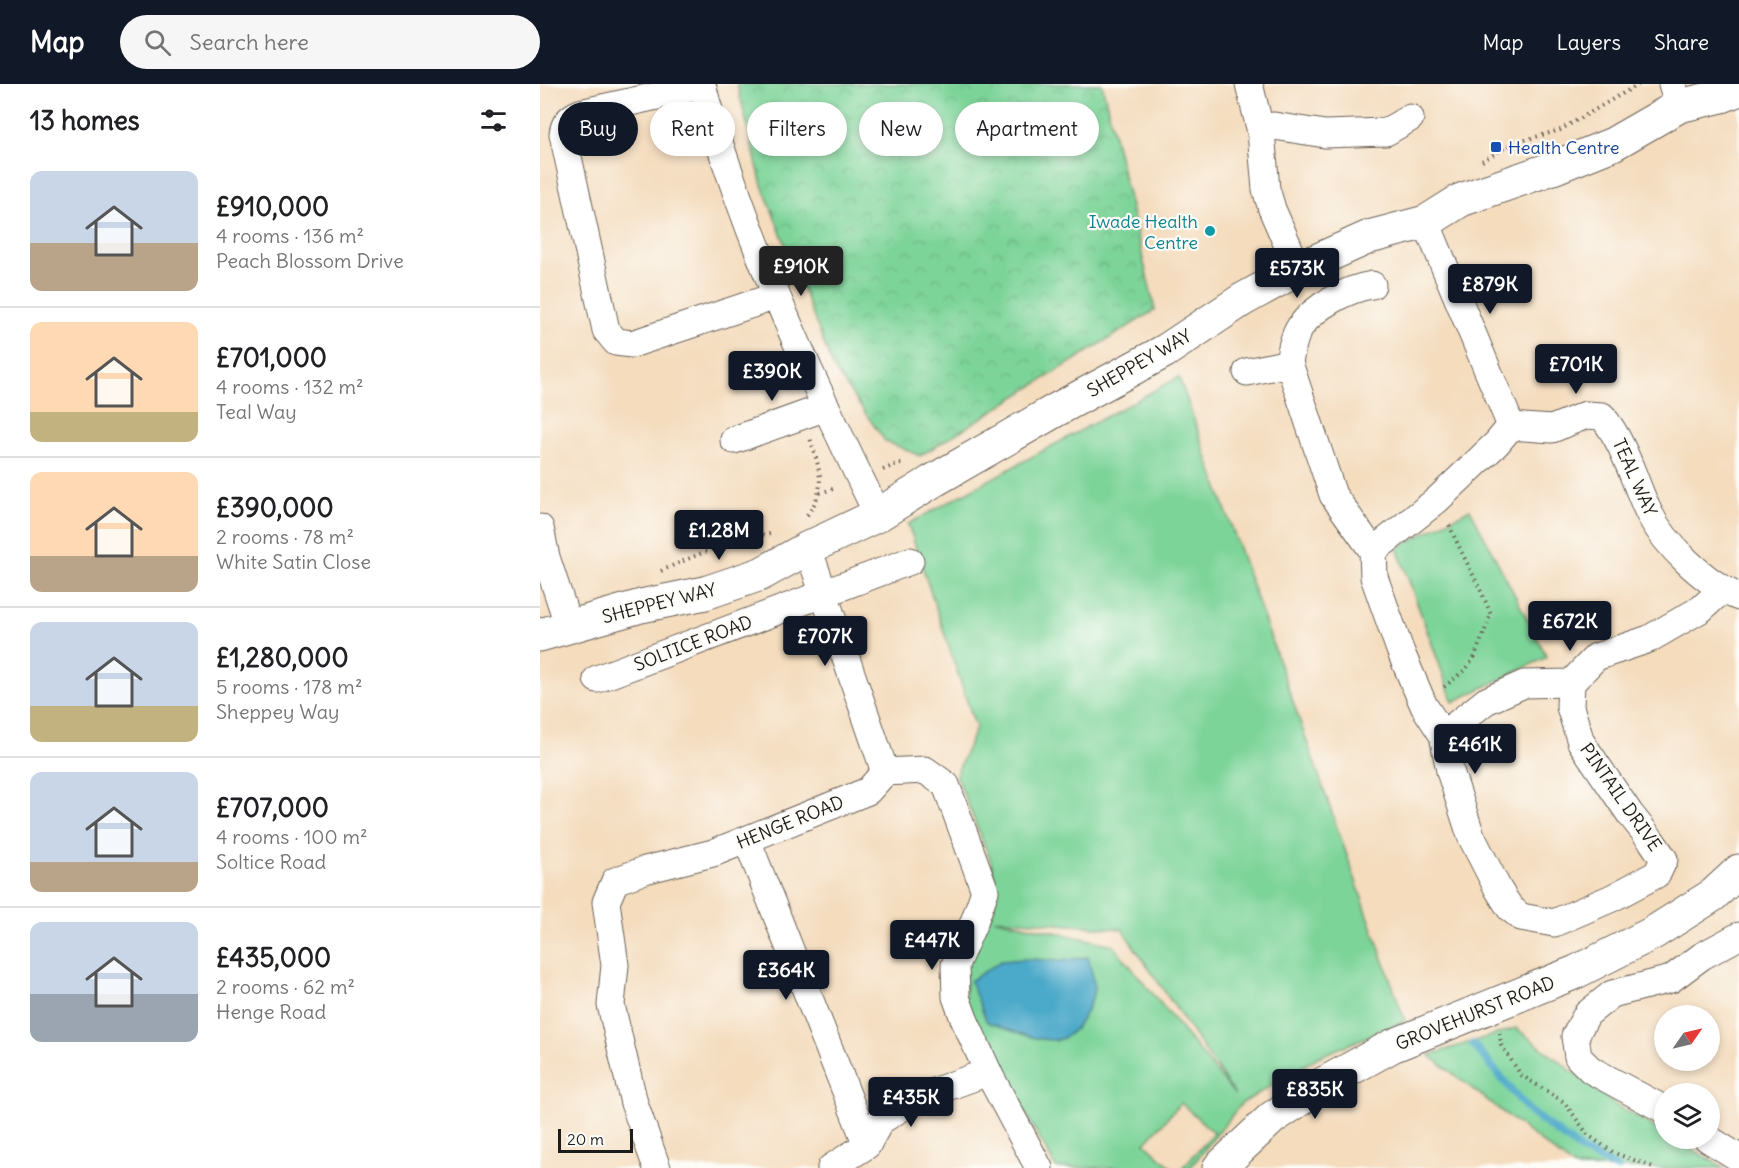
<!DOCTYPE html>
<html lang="en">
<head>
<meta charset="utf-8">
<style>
  :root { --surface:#fff; --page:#f6f6f6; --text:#202124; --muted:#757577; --line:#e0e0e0; --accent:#111827 }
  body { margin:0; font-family:Delius,sans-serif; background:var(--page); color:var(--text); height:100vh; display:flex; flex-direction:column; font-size:22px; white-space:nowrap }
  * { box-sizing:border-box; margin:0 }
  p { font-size:20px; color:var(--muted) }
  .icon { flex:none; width:33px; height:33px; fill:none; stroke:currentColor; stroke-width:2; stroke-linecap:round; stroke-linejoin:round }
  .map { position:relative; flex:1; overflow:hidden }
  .details { display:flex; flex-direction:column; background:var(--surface); width:540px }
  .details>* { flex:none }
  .hud { position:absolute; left:18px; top:18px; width:570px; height:54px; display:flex; gap:12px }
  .needle { width:39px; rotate:56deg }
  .tools { position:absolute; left:1114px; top:921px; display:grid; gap:12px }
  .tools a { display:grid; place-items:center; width:66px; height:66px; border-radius:50%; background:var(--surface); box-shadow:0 3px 9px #0003; font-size:30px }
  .scale { position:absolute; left:18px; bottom:15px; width:75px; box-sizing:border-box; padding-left:6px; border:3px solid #1c1c1c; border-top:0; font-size:16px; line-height:21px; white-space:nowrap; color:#1c1c1c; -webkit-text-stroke:4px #fdfcf7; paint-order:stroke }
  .price { position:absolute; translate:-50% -51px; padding:0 14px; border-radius:6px; background:var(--accent); color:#fff; font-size:20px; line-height:39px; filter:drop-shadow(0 2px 3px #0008) }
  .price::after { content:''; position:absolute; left:50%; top:36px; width:18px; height:14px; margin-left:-9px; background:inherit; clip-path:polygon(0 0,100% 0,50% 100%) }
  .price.current { background:#222; color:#fff }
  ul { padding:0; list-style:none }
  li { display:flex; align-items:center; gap:18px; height:150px; padding:0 30px }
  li+li { border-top:2px solid var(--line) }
  li span { display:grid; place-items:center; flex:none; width:168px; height:120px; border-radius:12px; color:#555 }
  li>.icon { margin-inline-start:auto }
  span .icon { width:72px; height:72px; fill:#fffc; stroke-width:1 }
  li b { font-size:26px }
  h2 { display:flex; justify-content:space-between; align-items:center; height:72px; padding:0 30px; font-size:26px }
  .pill { padding:0 21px; border-radius:27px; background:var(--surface); box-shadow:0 3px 9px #0003; font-size:21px; line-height:54px }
  .pill.current { background:var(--accent); color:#fff }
  header { display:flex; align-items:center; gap:36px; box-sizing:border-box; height:84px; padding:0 30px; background:var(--accent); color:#fff }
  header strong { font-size:28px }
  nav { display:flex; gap:33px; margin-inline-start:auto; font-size:21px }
  .search { width:420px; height:54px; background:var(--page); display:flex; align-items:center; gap:15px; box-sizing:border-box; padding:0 21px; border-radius:33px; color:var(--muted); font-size:22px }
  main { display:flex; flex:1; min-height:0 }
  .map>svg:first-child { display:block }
</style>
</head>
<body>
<header>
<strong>Map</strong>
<div class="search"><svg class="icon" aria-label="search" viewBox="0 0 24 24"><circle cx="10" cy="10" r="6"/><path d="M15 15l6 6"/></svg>Search here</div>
<nav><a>Map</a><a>Layers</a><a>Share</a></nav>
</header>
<main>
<section class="details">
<h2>13 homes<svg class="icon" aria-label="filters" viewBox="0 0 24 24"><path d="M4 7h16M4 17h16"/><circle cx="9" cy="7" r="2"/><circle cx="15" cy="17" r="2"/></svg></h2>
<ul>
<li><span style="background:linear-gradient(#c9d6e8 60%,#b9a48a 0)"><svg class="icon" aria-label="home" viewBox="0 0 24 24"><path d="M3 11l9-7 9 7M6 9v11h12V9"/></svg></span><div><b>£910,000</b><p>4 rooms · 136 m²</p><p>Peach Blossom Drive</p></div></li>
<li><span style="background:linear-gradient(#ffd9b3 75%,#c2b280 0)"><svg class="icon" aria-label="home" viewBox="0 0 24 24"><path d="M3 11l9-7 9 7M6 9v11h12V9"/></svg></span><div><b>£701,000</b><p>4 rooms · 132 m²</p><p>Teal Way</p></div></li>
<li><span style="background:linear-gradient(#ffd9b3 70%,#b9a48a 0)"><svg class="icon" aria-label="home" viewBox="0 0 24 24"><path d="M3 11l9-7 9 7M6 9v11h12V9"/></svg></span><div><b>£390,000</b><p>2 rooms · 78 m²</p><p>White Satin Close</p></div></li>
<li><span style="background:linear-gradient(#c9d6e8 70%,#c2b280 0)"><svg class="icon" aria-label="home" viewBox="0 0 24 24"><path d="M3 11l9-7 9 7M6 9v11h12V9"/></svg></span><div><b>£1,280,000</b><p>5 rooms · 178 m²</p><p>Sheppey Way</p></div></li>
<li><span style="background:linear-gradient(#c9d6e8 75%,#b9a48a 0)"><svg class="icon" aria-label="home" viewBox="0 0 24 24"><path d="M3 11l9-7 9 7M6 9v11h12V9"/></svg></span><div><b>£707,000</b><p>4 rooms · 100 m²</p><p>Soltice Road</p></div></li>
<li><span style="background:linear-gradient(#c9d6e8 60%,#9aa5b1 0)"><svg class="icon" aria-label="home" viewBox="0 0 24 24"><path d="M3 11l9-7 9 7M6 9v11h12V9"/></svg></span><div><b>£435,000</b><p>2 rooms · 62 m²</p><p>Henge Road</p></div></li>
</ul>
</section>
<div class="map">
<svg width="1199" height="1084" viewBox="0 0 1199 1084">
  <defs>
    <pattern id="park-crowns" width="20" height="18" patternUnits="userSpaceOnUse" patternTransform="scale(1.5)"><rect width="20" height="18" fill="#7dd499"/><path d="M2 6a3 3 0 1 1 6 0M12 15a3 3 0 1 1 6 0" fill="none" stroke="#6bb583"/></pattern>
  </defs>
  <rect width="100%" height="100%" fill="#fdfcf7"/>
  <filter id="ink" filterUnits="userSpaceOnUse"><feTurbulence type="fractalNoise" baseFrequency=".0167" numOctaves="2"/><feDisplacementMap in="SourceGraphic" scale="12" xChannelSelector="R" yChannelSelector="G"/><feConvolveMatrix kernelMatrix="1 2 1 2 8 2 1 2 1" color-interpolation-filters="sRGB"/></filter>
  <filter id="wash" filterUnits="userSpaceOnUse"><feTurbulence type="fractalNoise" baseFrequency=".008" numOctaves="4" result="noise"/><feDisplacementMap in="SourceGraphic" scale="24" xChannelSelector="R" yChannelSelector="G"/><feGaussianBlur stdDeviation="1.35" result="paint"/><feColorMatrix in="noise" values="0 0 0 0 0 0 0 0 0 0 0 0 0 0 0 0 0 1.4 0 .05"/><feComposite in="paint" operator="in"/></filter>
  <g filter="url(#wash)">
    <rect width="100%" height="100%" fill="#f4dcbd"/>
    <g fill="#7dd499" stroke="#4c785a" stroke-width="1.5" fill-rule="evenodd">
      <path d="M 639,293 L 865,937 L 778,973 L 701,1020 L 650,1084 L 642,1084 L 674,1049 L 641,1019 L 605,1059 L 632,1084 L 516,1084 L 425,920 L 426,872 L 452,830 L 458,806 L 450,775 L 416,691 L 436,644 L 368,440 ZM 455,835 L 582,845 L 695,1011 L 573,861 ZM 547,873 L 516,957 L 489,875 L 521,877 Z"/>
      <path d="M 930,425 L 1007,573 L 913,618 L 857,464 Z"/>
      <path d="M 976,944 L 1077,1022 L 1125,1049 L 1125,1054 L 1134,1055 L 1185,1084 L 1035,1084 L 889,971 Z"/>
    </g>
    <path fill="url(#park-crowns)" stroke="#4c785a" stroke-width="1.5" d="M 197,0 L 562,0 L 615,226 L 380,372 L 345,357 L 294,285 L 222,101 Z"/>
    <path fill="#4ba9c9" stroke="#346272" stroke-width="1.5" d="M 548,873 C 550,881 553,891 554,900 C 555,918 535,956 514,956 C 491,956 468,945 447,938 L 430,897 L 461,877 L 489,875 L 521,877 Z"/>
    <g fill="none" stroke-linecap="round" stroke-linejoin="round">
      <path stroke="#4ba9c9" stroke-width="8" d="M 933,960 L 990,1028 L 1044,1068 L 1078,1084"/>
    </g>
  </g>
  <g filter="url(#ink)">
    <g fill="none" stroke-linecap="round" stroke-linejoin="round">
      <g stroke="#685f54" stroke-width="29">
        <g id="minor">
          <path d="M 162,0 C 171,38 185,76 198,113 C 237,222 287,327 338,431"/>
          <path d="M 709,0 L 721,48 L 726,105 L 732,125 L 758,185"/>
          <path d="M 1132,0 L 1139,22"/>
          <path d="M 162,2 L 40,29 C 30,33 24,39 23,50 L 66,246 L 76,258 L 92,260 L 236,212"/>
          <path d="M 721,48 L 734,42 L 785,50 L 846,48 L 870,34"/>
          <path d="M 886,138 L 971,342"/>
          <path d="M 749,279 L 793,411 L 833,467 L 834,493 L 860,566 L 884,622 L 903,651 L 910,687 L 931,752 L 958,805 L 970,824 L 981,833 L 1014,839 L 1072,814 L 1117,790 L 1124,775 L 1111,756 L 1090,730 L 1041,658 L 1030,623 L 1031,599"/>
          <path d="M 707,288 L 749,279 C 751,267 753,254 760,243 C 775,222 807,205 832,201"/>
          <path d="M 194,356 L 286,323"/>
          <path d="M 0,444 L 6,473 L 29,543"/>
          <path d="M 268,464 L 345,688"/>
          <path d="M 833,467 L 897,416 L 957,359 L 971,342 L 1012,345 L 1046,331 L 1062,332 C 1086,361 1093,396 1109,429 C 1125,461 1166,500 1199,513"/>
          <path d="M 57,595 L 370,477"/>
          <path d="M 903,651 L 946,617 L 984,600 L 1031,599 L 1056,573 L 1109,555 L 1161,525 L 1182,506"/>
          <path d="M 207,756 L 327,1061"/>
          <path d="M 1125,1026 L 1051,986 L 1038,973 L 1035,952 L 1047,930 L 1072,910 L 1131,895 L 1162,872 L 1199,852"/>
          <path d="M 1167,1054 L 1199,1074"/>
          <path d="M 117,1084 L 94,1019 L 71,921 L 75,881 L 66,818 L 75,797 L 105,786 L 173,769 L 328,707 L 345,688 L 385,686 L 406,701 L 445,807 L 434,838 L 415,881 L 416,913 L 424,935 L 450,992 L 499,1084"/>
          <path d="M 291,1084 L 327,1061 L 340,1037 L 377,1014 L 448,988"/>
        </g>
      </g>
      <g stroke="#685f54" stroke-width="35">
        <g id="tertiary">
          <path d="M 0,551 L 101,522 L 165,509 L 221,490 L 268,464 L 338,431 L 391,398 L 516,326 L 625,267 L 702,216 L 758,185 L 829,153 L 886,138 L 921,116 L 1013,84 L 1073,60 L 1139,22 L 1182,12 L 1199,5"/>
          <path d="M 679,1084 L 732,1034 L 781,1001 L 852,962 L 1036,888 L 1113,849 L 1173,811 L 1199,787"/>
        </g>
      </g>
      <g stroke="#685f54" stroke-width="4" stroke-dasharray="1.5 4.5" stroke-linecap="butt">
        <path d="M 942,77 L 971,60 L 1020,46 L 1099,0"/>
        <path d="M 343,386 L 357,380 L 364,380"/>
        <path d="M 280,409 L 296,404"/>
        <path d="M 267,431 C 288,404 279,384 270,354"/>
        <path d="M 121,487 C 156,471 192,455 230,450"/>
        <path d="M 904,603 L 926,585 L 934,574 L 951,531 C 939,499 921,470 908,438"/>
        <path d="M 960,949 L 961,961 L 981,991 L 1024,1018 L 1048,1051 L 1074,1069 L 1116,1084"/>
      </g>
      <use href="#minor" stroke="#fff" stroke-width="27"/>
      <use href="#tertiary" stroke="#fff" stroke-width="33"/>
    </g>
  </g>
  <rect fill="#1a4fb4" stroke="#fdfcf7" stroke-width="2" x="950" y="57" width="12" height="12" rx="3"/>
  <circle fill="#0f9aa8" stroke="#fdfcf7" stroke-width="2" cx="670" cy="147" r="6"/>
  <g text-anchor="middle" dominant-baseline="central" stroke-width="4.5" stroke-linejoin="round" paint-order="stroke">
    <g font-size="18" fill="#164399" stroke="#fdfcf7" text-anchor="start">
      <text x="968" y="63">Health Centre</text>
    </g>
    <g font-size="18" fill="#0d838f" stroke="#fdfcf7" text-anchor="end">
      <text x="658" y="137">Iwade Health<tspan x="658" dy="21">Centre</tspan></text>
    </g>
    <g font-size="18" fill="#1c1c1c" stroke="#fdfcf7">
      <text transform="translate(599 279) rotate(-30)">SHEPPEY WAY</text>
      <text transform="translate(1095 393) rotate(66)">TEAL WAY</text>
      <text transform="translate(119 519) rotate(-14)">SHEPPEY WAY</text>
      <text transform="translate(153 559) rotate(-21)">SOLTICE ROAD</text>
      <text transform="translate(1081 713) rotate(55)">PINTAIL DRIVE</text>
      <text transform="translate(250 738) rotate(-22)">HENGE ROAD</text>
      <text transform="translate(935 929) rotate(-22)">GROVEHURST ROAD</text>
    </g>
  </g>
</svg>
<div class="tools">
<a><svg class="needle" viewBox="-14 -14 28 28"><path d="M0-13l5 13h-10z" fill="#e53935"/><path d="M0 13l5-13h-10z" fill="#757577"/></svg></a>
<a><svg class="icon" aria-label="layers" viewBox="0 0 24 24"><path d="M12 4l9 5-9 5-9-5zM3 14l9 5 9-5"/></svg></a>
</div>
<div class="scale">20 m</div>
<b class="price current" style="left:261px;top:213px">£910K</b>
<b class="price" style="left:757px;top:215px">£573K</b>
<b class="price" style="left:950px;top:231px">£879K</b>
<b class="price" style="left:1036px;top:311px">£701K</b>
<b class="price" style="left:232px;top:318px">£390K</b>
<b class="price" style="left:179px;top:477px">£1.28M</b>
<b class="price" style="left:1030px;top:568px">£672K</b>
<b class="price" style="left:285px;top:583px">£707K</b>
<b class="price" style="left:935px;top:691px">£461K</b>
<b class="price" style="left:392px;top:887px">£447K</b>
<b class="price" style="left:246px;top:917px">£364K</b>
<b class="price" style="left:775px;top:1036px">£835K</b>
<b class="price" style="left:371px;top:1044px">£435K</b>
<div class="hud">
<a class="pill current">Buy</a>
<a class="pill">Rent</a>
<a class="pill">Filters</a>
<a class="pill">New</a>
<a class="pill">Apartment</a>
</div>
</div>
</main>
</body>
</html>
